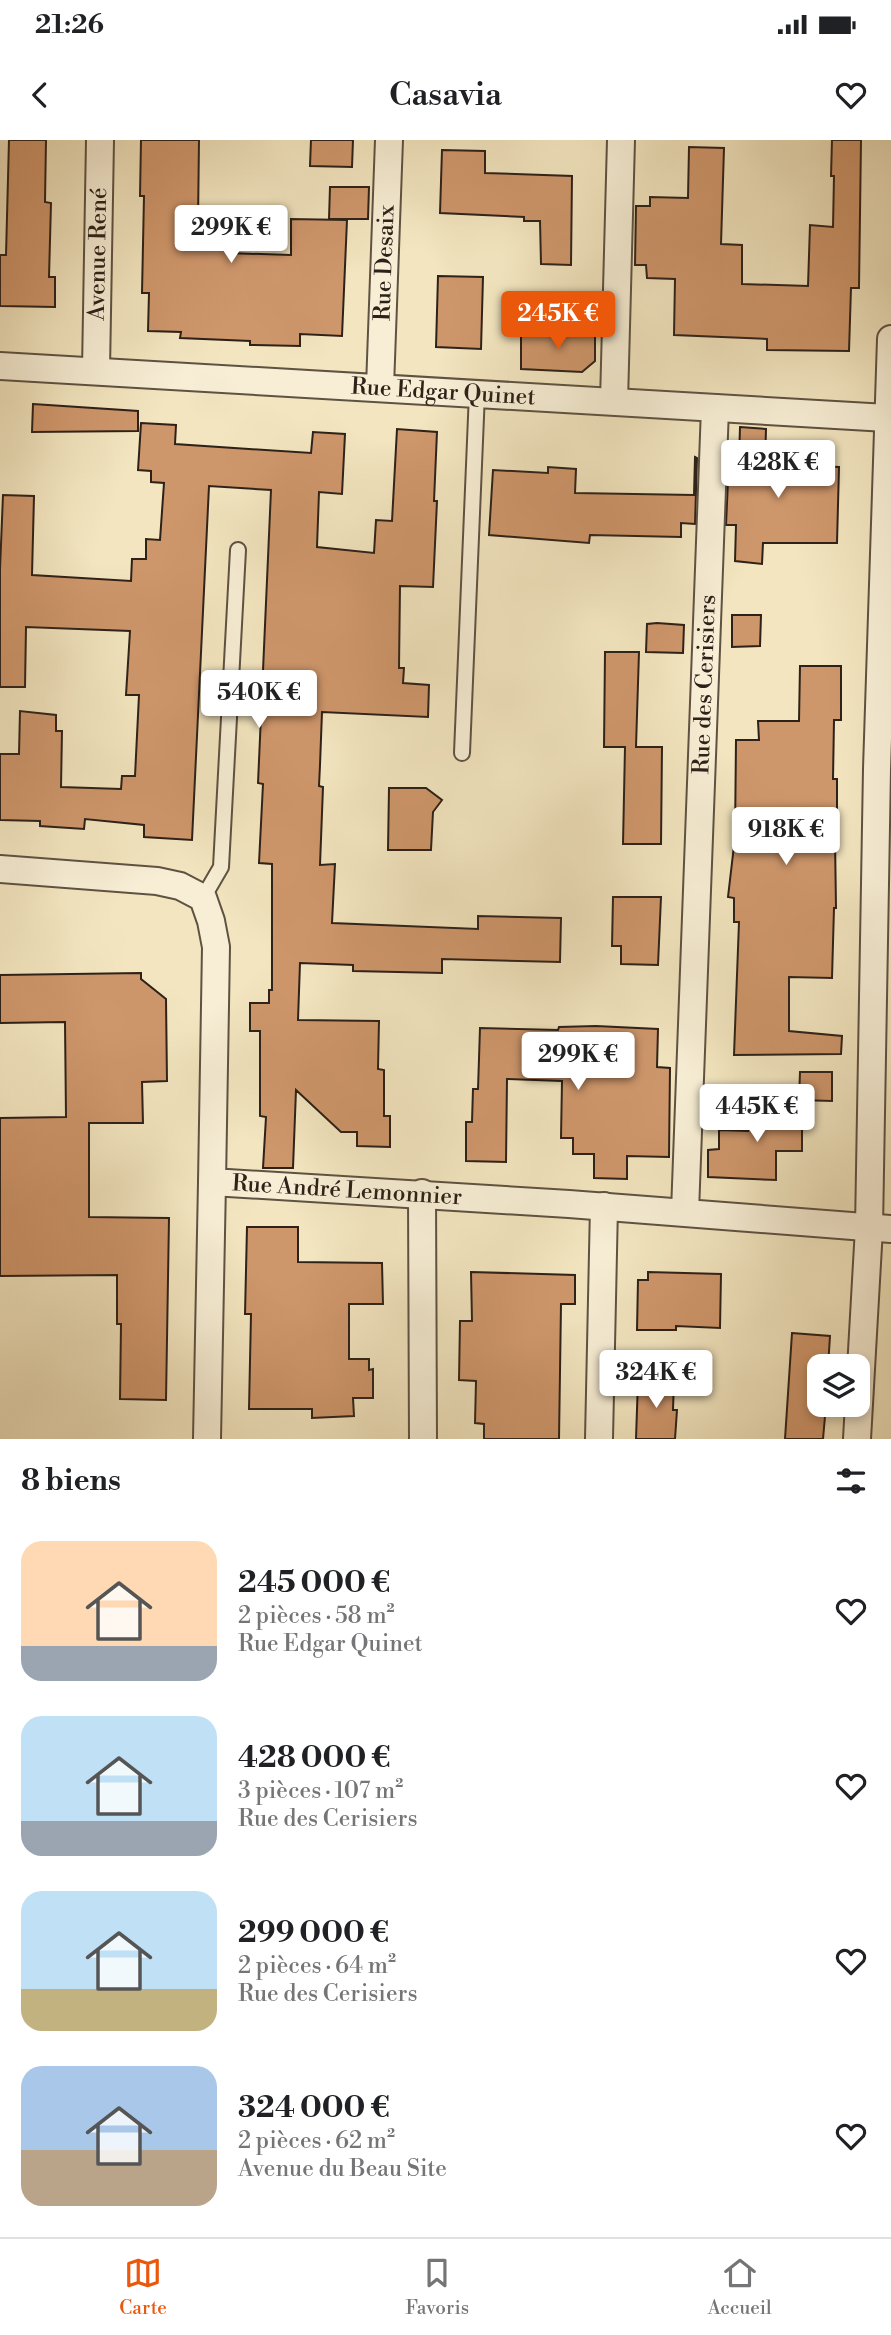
<!DOCTYPE html>
<html lang="fr">
<head>
<meta charset="utf-8">
<style>
  :root { --surface:#fff; --page:#f6f6f6; --text:#202124; --muted:#757577; --line:#e0e0e0; --accent:#ea580c }
  body { margin:0; font-family:"Libre Bodoni",serif; background:var(--page); color:var(--text); height:100vh; display:flex; flex-direction:column; font-size:26px; white-space:nowrap }
  * { box-sizing:border-box; margin:0 }
  p { font-size:23px; color:var(--muted) }
  .icon { flex:none; width:38px; height:38px; fill:none; stroke:currentColor; stroke-width:2; stroke-linecap:round; stroke-linejoin:round }
  .map { position:relative; height:1299px; overflow:hidden }
  .side { display:flex; flex-direction:column; background:var(--surface); flex:1 }
  .side>* { flex:none }
  .buttons { position:absolute; left:807px; top:1214px; display:grid; gap:14px }
  .buttons a { display:grid; place-items:center; width:63px; height:63px; border-radius:14px; background:var(--surface); box-shadow:0 4px 10px #0003; font-size:35px }
  .price { position:absolute; translate:-50% -60px; padding:0 16px; border-radius:7px; background:#fff; color:#222; font-size:23px; line-height:46px; filter:drop-shadow(0 2px 4px #0008) }
  .price::after { content:''; position:absolute; left:50%; top:42px; width:21px; height:16px; margin-left:-10px; background:inherit; clip-path:polygon(0 0,100% 0,50% 100%) }
  .price.current { background:var(--accent); color:#fff }
  ul { padding:0; list-style:none }
  li { display:flex; align-items:center; gap:21px; height:175px; padding:0 21px }
  li span { display:grid; place-items:center; flex:none; width:196px; height:140px; border-radius:21px; color:#555 }
  li>.icon { margin-inline-start:auto }
  span .icon { width:84px; height:84px; fill:#fffc; stroke-width:1 }
  li b { font-size:30px }
  h2 { display:flex; justify-content:space-between; align-items:center; height:84px; padding:0 21px; font-size:30px }
  .status { display:flex; justify-content:space-between; align-items:center; height:49px; padding:0 35px; background:var(--surface); direction:ltr }
  .status svg { height:19px; fill:currentColor }
  header { display:flex; justify-content:space-between; align-items:center; height:91px; padding:0 21px; background:var(--surface); font-size:32px; font-weight:600 }
  .tab-bar { display:flex; justify-content:space-around; align-items:center; height:98px; border-top:2px solid var(--line); background:var(--surface); font-size:19px; color:var(--muted) }
  .tab-bar a { display:grid; justify-items:center; gap:4px }
  .tab-bar .current { color:var(--accent) }
  .map>svg:first-child { display:block }
</style>
</head>
<body>
<div class="status"><b>21:26</b><svg viewBox="0 0 49 12"><path d="M0 12V9h3v3zM5 12V6h3v6zM10 12V3h3v9zM15 12V0h3v12zM26 1h20v11H26zM47 4h2v5h-2z"/></svg></div>
<header><svg class="icon" aria-label="back" viewBox="0 0 24 24"><path d="M15 5l-7 7 7 7"/></svg>Casavia<svg class="icon" aria-label="heart" viewBox="0 0 24 24"><path d="M12 20l-8-8c-3-5 5-10 8-4 3-6 11-1 8 4z"/></svg></header>
<div class="map">
<svg width="891" height="1299" viewBox="0 0 891 1299">
  <rect width="100%" height="100%" fill="#f2e5bf"/>
  <filter id="stains"><feTurbulence type="fractalNoise" baseFrequency=".00286" numOctaves="4"/><feColorMatrix values="0 0 0 0 .2 0 0 0 0 .09 0 0 0 0 .02 0 0 0 .5 -.17"/></filter>
  <radialGradient id="worn" r=".72"><stop offset=".6" stop-color="#630" stop-opacity="0"/><stop offset="1" stop-color="#630" stop-opacity=".3"/></radialGradient>
  <g fill="#ce966b" stroke="#2d2119" stroke-width="2">
    <path d="M 9,0 L 46,0 L 45,62 L 51,63 L 49,137 L 55,137 L 55,167 L 0,166 L 0,115 L 6,115 Z"/>
    <path d="M 141,0 L 199,0 L 198,83 L 228,82 L 228,113 L 291,115 L 291,79 L 347,80 L 342,196 L 300,194 L 300,206 L 250,205 L 250,201 L 180,198 L 181,192 L 148,191 L 149,153 L 142,153 L 144,56 L 140,56 Z"/>
    <path d="M 311,0 L 353,0 L 352,27 L 310,26 Z"/>
    <path d="M 832,0 L 861,0 L 859,148 L 851,148 L 849,211 L 767,210 L 767,199 L 674,195 L 675,139 L 647,138 L 646,125 L 635,125 L 636,66 L 650,66 L 650,57 L 688,58 L 689,7 L 724,8 L 721,104 L 742,105 L 742,144 L 808,146 L 810,85 L 833,87 L 834,36 L 831,36 Z"/>
    <path d="M 442,10 L 485,11 L 485,33 L 572,36 L 571,125 L 541,124 L 540,81 L 524,81 L 524,77 L 440,73 Z"/>
    <path d="M 330,47 L 369,47 L 368,79 L 329,79 Z"/>
    <path d="M 438,136 L 483,137 L 481,209 L 436,207 Z"/>
    <path d="M 521,193 L 595,193 L 595,221 L 582,232 L 521,229 Z"/>
    <path d="M 33,264 L 138,271 L 138,291 L 32,292 Z"/>
    <path d="M 141,283 L 176,285 L 175,304 L 249,309 L 311,313 L 313,292 L 345,294 L 342,354 L 319,352 L 317,407 L 374,413 L 376,380 L 392,381 L 397,289 L 437,292 L 434,361 L 437,361 L 433,447 L 400,446 L 399,528 L 404,528 L 403,543 L 429,545 L 428,577 L 322,572 L 320,625 L 319,646 L 323,647 L 320,725 L 335,724 L 332,783 L 478,789 L 478,776 L 561,778 L 560,822 L 442,819 L 442,833 L 353,831 L 353,825 L 300,823 L 298,880 L 379,881 L 378,929 L 384,930 L 384,976 L 390,976 L 390,1007 L 357,1006 L 357,992 L 341,992 L 296,950 L 293,1028 L 263,1028 L 266,977 L 260,976 L 260,891 L 250,891 L 250,863 L 269,863 L 269,850 L 272,850 L 272,724 L 259,723 L 263,644 L 258,643 L 271,350 L 209,346 L 192,700 L 144,697 L 144,685 L 85,679 L 84,689 L 40,686 L 40,681 L 0,680 L 0,614 L 19,614 L 20,571 L 56,575 L 56,591 L 62,591 L 61,647 L 121,649 L 122,636 L 135,636 L 139,555 L 126,555 L 130,491 L 26,487 L 25,547 L 0,547 L 0,429 L 3,355 L 34,356 L 32,435 L 131,441 L 132,419 L 146,419 L 146,399 L 160,400 L 164,343 L 151,342 L 151,331 L 138,330 Z"/>
    <path d="M 740,287 L 766,289 L 765,324 L 839,327 L 837,403 L 763,403 L 762,424 L 735,421 L 736,385 L 726,385 L 729,319 L 739,320 Z"/>
    <path d="M 695,317 L 697,318 L 695,384 L 681,383 L 681,397 L 590,395 L 589,403 L 489,395 L 493,330 L 548,333 L 548,327 L 576,329 L 575,353 L 694,355 Z"/>
    <path d="M 732,475 L 761,475 L 760,506 L 732,507 Z"/>
    <path d="M 657,483 L 684,485 L 683,513 L 646,512 L 647,484 Z"/>
    <path d="M 605,512 L 639,512 L 636,607 L 662,607 L 661,704 L 623,704 L 625,607 L 604,607 Z"/>
    <path d="M 800,526 L 841,526 L 841,580 L 834,580 L 833,639 L 837,639 L 837,699 L 835,699 L 836,768 L 834,768 L 832,838 L 789,837 L 789,891 L 842,896 L 841,914 L 734,915 L 739,782 L 734,782 L 734,758 L 728,757 L 735,697 L 736,600 L 759,600 L 758,581 L 799,581 Z"/>
    <path d="M 389,648 L 426,648 L 442,660 L 433,672 L 431,710 L 388,710 Z"/>
    <path d="M 613,757 L 661,757 L 658,825 L 621,824 L 621,806 L 612,806 Z"/>
    <path d="M 141,833 L 141,839 L 166,859 L 167,941 L 142,942 L 143,983 L 89,983 L 89,1077 L 169,1078 L 166,1260 L 120,1259 L 121,1184 L 117,1184 L 117,1135 L 0,1136 L 0,978 L 66,977 L 65,882 L 0,883 L 0,835 Z"/>
    <path d="M 596,886 L 658,889 L 657,927 L 670,928 L 669,1017 L 627,1016 L 627,1039 L 594,1038 L 594,1014 L 573,1014 L 573,998 L 561,998 L 562,941 L 507,939 L 506,1022 L 466,1021 L 466,982 L 472,982 L 473,949 L 478,949 L 480,888 L 558,890 L 559,887 Z"/>
    <path d="M 800,932 L 832,932 L 832,961 L 799,960 Z"/>
    <path d="M 748,967 L 802,968 L 802,1011 L 776,1011 L 776,1040 L 708,1037 L 708,1010 L 719,1009 L 719,990 L 748,991 Z"/>
    <path d="M 247,1087 L 298,1087 L 298,1122 L 382,1123 L 383,1164 L 349,1164 L 349,1219 L 369,1219 L 369,1230 L 373,1229 L 373,1258 L 353,1258 L 354,1276 L 312,1278 L 312,1269 L 249,1269 L 251,1174 L 245,1174 Z"/>
    <path d="M 471,1132 L 575,1135 L 575,1164 L 561,1164 L 559,1299 L 484,1299 L 484,1284 L 475,1283 L 476,1241 L 459,1240 L 460,1181 L 472,1181 Z"/>
    <path d="M 648,1132 L 721,1134 L 720,1188 L 676,1186 L 676,1190 L 637,1190 L 638,1140 L 648,1140 Z"/>
    <path d="M 792,1193 L 830,1196 L 828,1227 L 819,1227 L 819,1265 L 826,1265 L 823,1299 L 785,1299 Z"/>
    <path d="M 638,1240 L 674,1240 L 673,1270 L 677,1270 L 675,1299 L 636,1299 Z"/>
  </g>
  <g fill="none" stroke-linecap="round" stroke-linejoin="round">
    <g stroke="#5e5242" stroke-width="18">
      <g id="lane">
        <path d="M 462,613 L 477,253"/>
        <path d="M 203,758 L 221,727 L 238,410"/>
      </g>
    </g>
    <g stroke="#5e5242" stroke-width="30">
      <g id="street">
        <path id="s1" d="M 0,226 L 887,278"/>
        <path id="s2" d="M 96,230 L 100,0"/>
        <path id="s3" d="M 380,247 L 389,0"/>
        <path d="M 614,261 L 621,0"/>
        <path id="s4" d="M 0,729 L 157,741 L 180,746 L 203,758 L 211,781 L 216,807 L 212,1042 L 569,1064 L 891,1089"/>
        <path d="M 422,1053 L 423,1299"/>
        <path id="s5" d="M 685,1072 L 715,268"/>
        <path d="M 207,1299 L 212,1042"/>
        <path d="M 599,1299 L 604,1066"/>
        <path d="M 857,1299 L 869,1088 L 877,629 L 891,199"/>
      </g>
    </g>
    <use href="#lane" stroke="#f7eed5" stroke-width="14"/>
    <use href="#street" stroke="#f7eed5" stroke-width="26"/>
  </g>
  <g text-anchor="middle" dominant-baseline="central" stroke-width="7" stroke-linejoin="round" paint-order="stroke">
    <g font-size="23" fill="#2d2119" stroke="#f7eed5">
      <text stroke="none"><textPath href="#s2" startOffset="116">Avenue René</textPath></text>
      <text stroke="none"><textPath href="#s3" startOffset="124">Rue Desaix</textPath></text>
      <text stroke="none"><textPath href="#s1" startOffset="444">Rue Edgar Quinet</textPath></text>
      <text stroke="none"><textPath href="#s5" startOffset="528">Rue des Cerisiers</textPath></text>
      <text stroke="none"><textPath href="#s4" startOffset="628">Rue André Lemonnier</textPath></text>
    </g>
  </g>
  <rect width="100%" height="100%" filter="url(#stains)"/>
  <rect width="100%" height="100%" fill="url(#worn)"/>
</svg>
<div class="buttons">
<a><svg class="icon" aria-label="layers" viewBox="0 0 24 24"><path d="M12 4l9 5-9 5-9-5zM3 14l9 5 9-5"/></svg></a>
</div>
<b class="price" style="left:231px;top:125px">299K €</b>
<b class="price current" style="left:558px;top:211px">245K €</b>
<b class="price" style="left:778px;top:360px">428K €</b>
<b class="price" style="left:259px;top:590px">540K €</b>
<b class="price" style="left:786px;top:727px">918K €</b>
<b class="price" style="left:578px;top:952px">299K €</b>
<b class="price" style="left:757px;top:1004px">445K €</b>
<b class="price" style="left:656px;top:1270px">324K €</b>
</div>
<section class="side">
<h2>8 biens<svg class="icon" aria-label="filters" viewBox="0 0 24 24"><path d="M4 7h16M4 17h16"/><circle cx="9" cy="7" r="2"/><circle cx="15" cy="17" r="2"/></svg></h2>
<ul>
<li><span style="background:linear-gradient(#ffd9b3 75%,#9aa5b1 0)"><svg class="icon" aria-label="home" viewBox="0 0 24 24"><path d="M3 11l9-7 9 7M6 9v11h12V9"/></svg></span><div><b>245 000 €</b><p>2 pièces · 58 m²</p><p>Rue Edgar Quinet</p></div><svg class="icon" aria-label="heart" viewBox="0 0 24 24"><path d="M12 20l-8-8c-3-5 5-10 8-4 3-6 11-1 8 4z"/></svg></li>
<li><span style="background:linear-gradient(#bfe0f5 75%,#9aa5b1 0)"><svg class="icon" aria-label="home" viewBox="0 0 24 24"><path d="M3 11l9-7 9 7M6 9v11h12V9"/></svg></span><div><b>428 000 €</b><p>3 pièces · 107 m²</p><p>Rue des Cerisiers</p></div><svg class="icon" aria-label="heart" viewBox="0 0 24 24"><path d="M12 20l-8-8c-3-5 5-10 8-4 3-6 11-1 8 4z"/></svg></li>
<li><span style="background:linear-gradient(#bfe0f5 70%,#c2b280 0)"><svg class="icon" aria-label="home" viewBox="0 0 24 24"><path d="M3 11l9-7 9 7M6 9v11h12V9"/></svg></span><div><b>299 000 €</b><p>2 pièces · 64 m²</p><p>Rue des Cerisiers</p></div><svg class="icon" aria-label="heart" viewBox="0 0 24 24"><path d="M12 20l-8-8c-3-5 5-10 8-4 3-6 11-1 8 4z"/></svg></li>
<li><span style="background:linear-gradient(#a9c7e8 60%,#b9a48a 0)"><svg class="icon" aria-label="home" viewBox="0 0 24 24"><path d="M3 11l9-7 9 7M6 9v11h12V9"/></svg></span><div><b>324 000 €</b><p>2 pièces · 62 m²</p><p>Avenue du Beau Site</p></div><svg class="icon" aria-label="heart" viewBox="0 0 24 24"><path d="M12 20l-8-8c-3-5 5-10 8-4 3-6 11-1 8 4z"/></svg></li>
</ul>
</section>
<nav class="tab-bar">
<a class="current"><svg class="icon" aria-label="map" viewBox="0 0 24 24"><path d="M3 6l6-2 6 2 6-2v14l-6 2-6-2-6 2zM9 4v14M15 6v14"/></svg>Carte</a>
<a><svg class="icon" aria-label="saved" viewBox="0 0 24 24"><path d="M7 4h10v16l-5-4-5 4z"/></svg>Favoris</a>
<a><svg class="icon" aria-label="home" viewBox="0 0 24 24"><path d="M3 11l9-7 9 7M6 9v11h12V9"/></svg>Accueil</a>
</nav>
</body>
</html>
